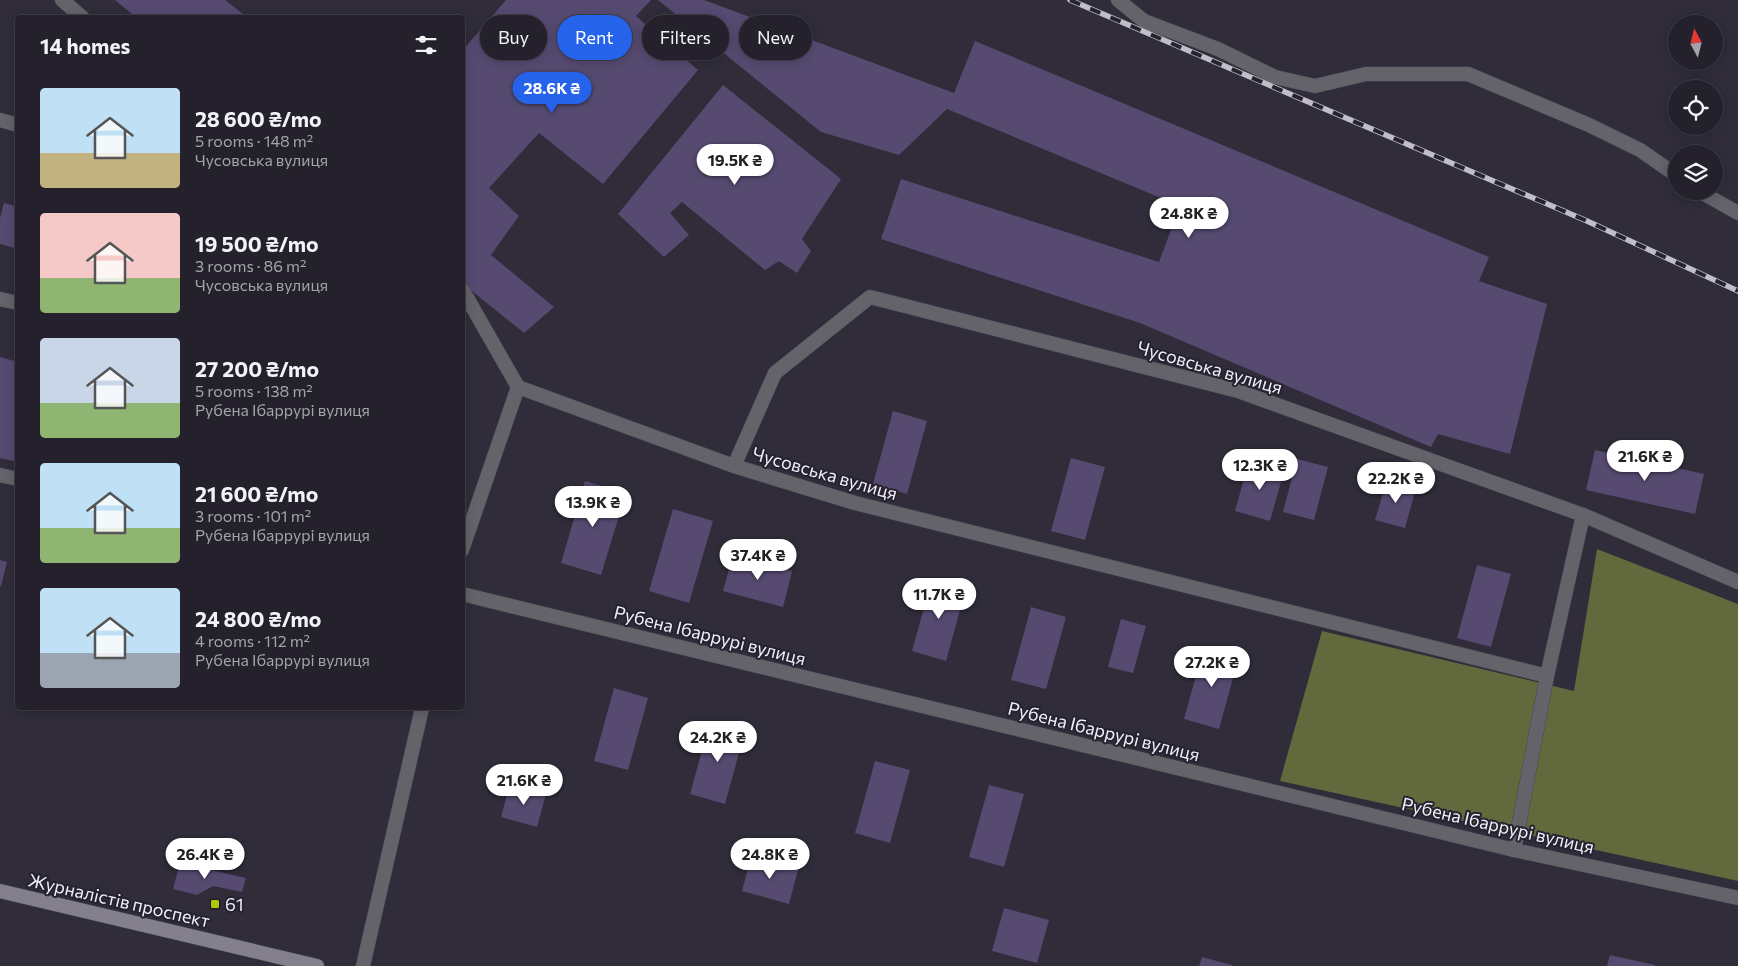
<!DOCTYPE html>
<html lang="en">
<head>
<meta charset="utf-8">
<style>
  :root { --surface:#24212c; --page:#302e38; --text:#f1f3f6; --muted:#a3a3a9; --line:#413e48; --accent:#2563eb }
  body { margin:0; font-family:Commissioner,sans-serif; background:var(--page); color:var(--text); height:100vh; display:flex; flex-direction:column; font-size:19px; white-space:nowrap }
  * { box-sizing:border-box; margin:0 }
  p { font-size:16px; color:var(--muted) }
  .icon { flex:none; width:28px; height:28px; fill:none; stroke:currentColor; stroke-width:2; stroke-linecap:round; stroke-linejoin:round }
  .map { position:relative; flex:1; overflow:hidden }
  .panel { position:absolute; left:15px; top:15px; width:450px; height:695px; display:flex; flex-direction:column; background:var(--surface); border-radius:5px; box-shadow:0 2px 12px #0003,0 0 0 1px var(--line) }
  .panel>* { flex:none }
  .banner { position:absolute; left:480px; top:15px; width:475px; height:45px; display:flex; gap:10px }
  .needle { width:32px; rotate:353deg }
  .fabs { position:absolute; left:1668px; top:15px; display:grid; gap:10px }
  .fabs a { display:grid; place-items:center; width:55px; height:55px; border-radius:50%; background:var(--surface); box-shadow:0 2px 12px #0003,0 0 0 1px var(--line); font-size:25px }
  .price { position:absolute; translate:-50% -42px; padding:0 11px; border-radius:18px; background:#fff; color:#222; font-size:16px; line-height:32px; filter:drop-shadow(0 1px 2px #0008) }
  .price::after { content:''; position:absolute; left:50%; top:30px; width:15px; height:11px; margin-left:-8px; background:inherit; clip-path:polygon(0 0,100% 0,50% 100%) }
  .price.on { background:var(--accent); color:#fff }
  ul { padding:0; list-style:none }
  li { display:flex; align-items:center; gap:15px; height:125px; padding:0 25px }
  li span { display:grid; place-items:center; flex:none; width:140px; height:100px; border-radius:5px; color:#555 }
  li>.icon { margin-inline-start:auto }
  span .icon { width:60px; height:60px; fill:#fffc; stroke-width:1 }
  li b { font-size:21px }
  h2 { display:flex; justify-content:space-between; align-items:center; height:60px; padding:0 25px; font-size:21px }
  .chip { padding:0 18px; border-radius:22px; background:var(--surface); box-shadow:0 2px 12px #0003,0 0 0 1px var(--line); font-size:18px; line-height:45px }
  .chip.on { background:var(--accent); color:#fff }
  .map>svg:first-child { display:block }
</style>
</head>
<body>
<div class="map">
<svg width="1738" height="966" viewBox="0 0 1738 966">
  <rect width="100%" height="100%" fill="#302c3a"/>
  <path fill="#626a3d" d="M 1597,549 L 1738,604 L 1738,881 L 1280,781 L 1322,631 L 1574,691 Z"/>
  <g fill="#564a71">
    <path d="M 115,0 L 225,0 L 248,18 L 137,18 Z"/>
    <path d="M 506,0 L 651,0 L 636,16 L 698,70 L 603,184 L 539,133 L 489,188 L 519,216 L 491,255 L 554,307 L 524,333 L 462,283 L 462,51 Z"/>
    <path d="M 658,0 L 704,0 L 954,93 L 975,41 L 1489,257 L 1479,281 L 1547,304 L 1510,454 L 1438,434 L 1431,447 L 1140,323 L 881,239 L 901,179 L 1159,262 L 1180,206 L 947,109 L 899,155 L 821,132 Z"/>
    <path d="M 723,85 L 841,179 L 802,239 L 811,251 L 797,273 L 779,261 L 765,270 L 682,202 L 670,213 L 689,235 L 664,257 L 618,214 Z"/>
    <path d="M 4,203 L 18,207 L 18,249 L 0,244 L 0,218 Z"/>
    <path d="M 0,357 L 18,362 L 18,462 L 0,458 Z"/>
    <path d="M 893,411 L 927,421 L 907,494 L 873,484 Z"/>
    <path d="M 1595,450 L 1704,474 L 1695,514 L 1586,490 Z"/>
    <path d="M 1071,458 L 1105,467 L 1085,540 L 1051,531 Z"/>
    <path d="M 1297,459 L 1328,467 L 1314,520 L 1283,512 Z"/>
    <path d="M 1249,461 L 1284,471 L 1270,521 L 1235,511 Z"/>
    <path d="M 1387,480 L 1416,488 L 1405,528 L 1375,520 Z"/>
    <path d="M 585,481 L 626,493 L 601,575 L 561,563 Z"/>
    <path d="M 673,509 L 713,521 L 689,603 L 649,591 Z"/>
    <path d="M 733,555 L 792,571 L 783,607 L 723,591 Z"/>
    <path d="M 0,560 L 7,562 L 1,586 L 0,586 Z"/>
    <path d="M 1477,565 L 1511,574 L 1491,647 L 1457,638 Z"/>
    <path d="M 932,579 L 966,588 L 946,661 L 912,651 Z"/>
    <path d="M 1031,607 L 1066,617 L 1046,689 L 1011,680 Z"/>
    <path d="M 1121,619 L 1146,626 L 1133,673 L 1108,667 Z"/>
    <path d="M 1204,647 L 1239,656 L 1219,729 L 1184,719 Z"/>
    <path d="M 614,688 L 648,698 L 628,770 L 594,761 Z"/>
    <path d="M 710,722 L 745,731 L 725,804 L 690,794 Z"/>
    <path d="M 875,761 L 910,770 L 890,843 L 855,833 Z"/>
    <path d="M 510,784 L 546,794 L 537,827 L 501,817 Z"/>
    <path d="M 989,785 L 1024,794 L 1004,867 L 969,857 Z"/>
    <path d="M 751,857 L 798,870 L 789,904 L 742,891 Z"/>
    <path d="M 180,863 L 246,878 L 242,892 L 213,886 L 197,895 L 173,889 Z"/>
    <path d="M 1004,908 L 1049,920 L 1037,963 L 992,951 Z"/>
    <path d="M 1610,955 L 1655,965 L 1655,966 L 1607,966 Z"/>
    <path d="M 1202,957 L 1232,965 L 1232,966 L 1199,966 Z"/>
  </g>
  <g fill="none" stroke-linecap="round" stroke-linejoin="round">
    <g stroke="#4b4755" stroke-width="15">
      <g id="service">
        <path d="M 1118,0 L 1144,21 L 1218,49 L 1275,77 L 1315,86 L 1366,74 L 1468,74 L 1589,125 L 1640,150 L 1676,175"/>
        <path d="M 1699,191 L 1738,213"/>
        <path d="M 0,299 L 18,303"/>
        <path d="M 462,550 L 518,387"/>
        <path d="M 1514,850 L 1547,676 L 1583,515"/>
        <path d="M 363,966 L 422,708"/>
      </g>
    </g>
    <g stroke="#4b4755" stroke-width="15">
      <g id="minor">
        <path d="M 62,0 L 83,18"/>
        <path d="M 0,120 L 18,125"/>
        <path d="M 462,289 L 518,387 L 734,466 L 855,503 L 1547,676"/>
        <path d="M 734,466 L 775,373 L 870,297 L 1238,391 L 1583,515 L 1738,582"/>
        <path d="M 0,475 L 18,479"/>
        <path d="M 462,594 L 1514,850 L 1738,898"/>
      </g>
    </g>
    <g stroke="#4b4755" stroke-width="15">
      <path id="secondary" d="M 0,891 L 317,966"/>
    </g>
    <use href="#service" stroke="#65636a" stroke-width="14"/>
    <use href="#minor" stroke="#65636a" stroke-width="14"/>
    <use href="#secondary" stroke="#83808b" stroke-width="14"/>
    <g stroke="#c1bec9" stroke-width="5.5">
      <path id="rail" d="M 1070,0 L 1587,221 L 1738,291"/>
    </g>
    <use href="#rail" stroke="#262230" stroke-width="4" stroke-dasharray="11" stroke-linecap="butt"/>
  </g>
  <rect fill="#b0c503" stroke="#262230" stroke-width="2" x="210" y="899" width="10" height="10" rx="2.5"/>
  <g text-anchor="middle" dominant-baseline="central" stroke-width="4" stroke-linejoin="round" paint-order="stroke">
    <g font-size="18" fill="#f1eef8" stroke="#262230">
      <text transform="translate(1210 367) rotate(16)">Чусовська вулиця</text>
      <text transform="translate(825 473) rotate(16)">Чусовська вулиця</text>
      <text transform="translate(710 635) rotate(14)">Рубена Ібаррурі вулиця</text>
      <text transform="translate(1104 731) rotate(14)">Рубена Ібаррурі вулиця</text>
      <text transform="translate(1498 825) rotate(13)">Рубена Ібаррурі вулиця</text>
      <text transform="translate(119 900) rotate(13)">Журналістів проспект</text>
    </g>
    <g font-size="18" fill="#f1eef8" stroke="#262230" text-anchor="start">
      <text x="225" y="904">61</text>
    </g>
  </g>
</svg>
<div class="fabs">
<a><svg class="needle" viewBox="-14 -14 28 28"><path d="M0-13l5 13h-10z" fill="#e53935"/><path d="M0 13l5-13h-10z" fill="#a3a3a9"/></svg></a>
<a><svg class="icon" aria-label="locate" viewBox="0 0 24 24"><circle cx="12" cy="12" r="6"/><path d="M12 2v4M12 18v4M2 12h4M18 12h4"/></svg></a>
<a><svg class="icon" aria-label="layers" viewBox="0 0 24 24"><path d="M12 4l9 5-9 5-9-5zM3 14l9 5 9-5"/></svg></a>
</div>
<b class="price on" style="left:552px;top:114px">28.6K ₴</b>
<b class="price" style="left:735px;top:186px">19.5K ₴</b>
<b class="price" style="left:1189px;top:239px">24.8K ₴</b>
<b class="price" style="left:1645px;top:482px">21.6K ₴</b>
<b class="price" style="left:1260px;top:491px">12.3K ₴</b>
<b class="price" style="left:1396px;top:504px">22.2K ₴</b>
<b class="price" style="left:593px;top:528px">13.9K ₴</b>
<b class="price" style="left:758px;top:581px">37.4K ₴</b>
<b class="price" style="left:939px;top:620px">11.7K ₴</b>
<b class="price" style="left:1212px;top:688px">27.2K ₴</b>
<b class="price" style="left:718px;top:763px">24.2K ₴</b>
<b class="price" style="left:524px;top:806px">21.6K ₴</b>
<b class="price" style="left:205px;top:880px">26.4K ₴</b>
<b class="price" style="left:770px;top:880px">24.8K ₴</b>
<div class="banner">
<a class="chip">Buy</a>
<a class="chip on">Rent</a>
<a class="chip">Filters</a>
<a class="chip">New</a>
</div>
<section class="panel">
<h2>14 homes<svg class="icon" aria-label="filters" viewBox="0 0 24 24"><path d="M4 7h16M4 17h16"/><circle cx="9" cy="7" r="2"/><circle cx="15" cy="17" r="2"/></svg></h2>
<ul>
<li><span style="background:linear-gradient(#bfe0f5 65%,#c2b280 0)"><svg class="icon" aria-label="home" viewBox="0 0 24 24"><path d="M3 11l9-7 9 7M6 9v11h12V9"/></svg></span><div><b>28 600 ₴/mo</b><p>5 rooms · 148 m²</p><p>Чусовська вулиця</p></div></li>
<li><span style="background:linear-gradient(#f6c9c9 65%,#8fb573 0)"><svg class="icon" aria-label="home" viewBox="0 0 24 24"><path d="M3 11l9-7 9 7M6 9v11h12V9"/></svg></span><div><b>19 500 ₴/mo</b><p>3 rooms · 86 m²</p><p>Чусовська вулиця</p></div></li>
<li><span style="background:linear-gradient(#c9d6e8 65%,#8fb573 0)"><svg class="icon" aria-label="home" viewBox="0 0 24 24"><path d="M3 11l9-7 9 7M6 9v11h12V9"/></svg></span><div><b>27 200 ₴/mo</b><p>5 rooms · 138 m²</p><p>Рубена Ібаррурі вулиця</p></div></li>
<li><span style="background:linear-gradient(#bfe0f5 65%,#8fb573 0)"><svg class="icon" aria-label="home" viewBox="0 0 24 24"><path d="M3 11l9-7 9 7M6 9v11h12V9"/></svg></span><div><b>21 600 ₴/mo</b><p>3 rooms · 101 m²</p><p>Рубена Ібаррурі вулиця</p></div></li>
<li><span style="background:linear-gradient(#bfe0f5 65%,#9aa5b1 0)"><svg class="icon" aria-label="home" viewBox="0 0 24 24"><path d="M3 11l9-7 9 7M6 9v11h12V9"/></svg></span><div><b>24 800 ₴/mo</b><p>4 rooms · 112 m²</p><p>Рубена Ібаррурі вулиця</p></div></li>
</ul>
</section>
</div>
</body>
</html>
